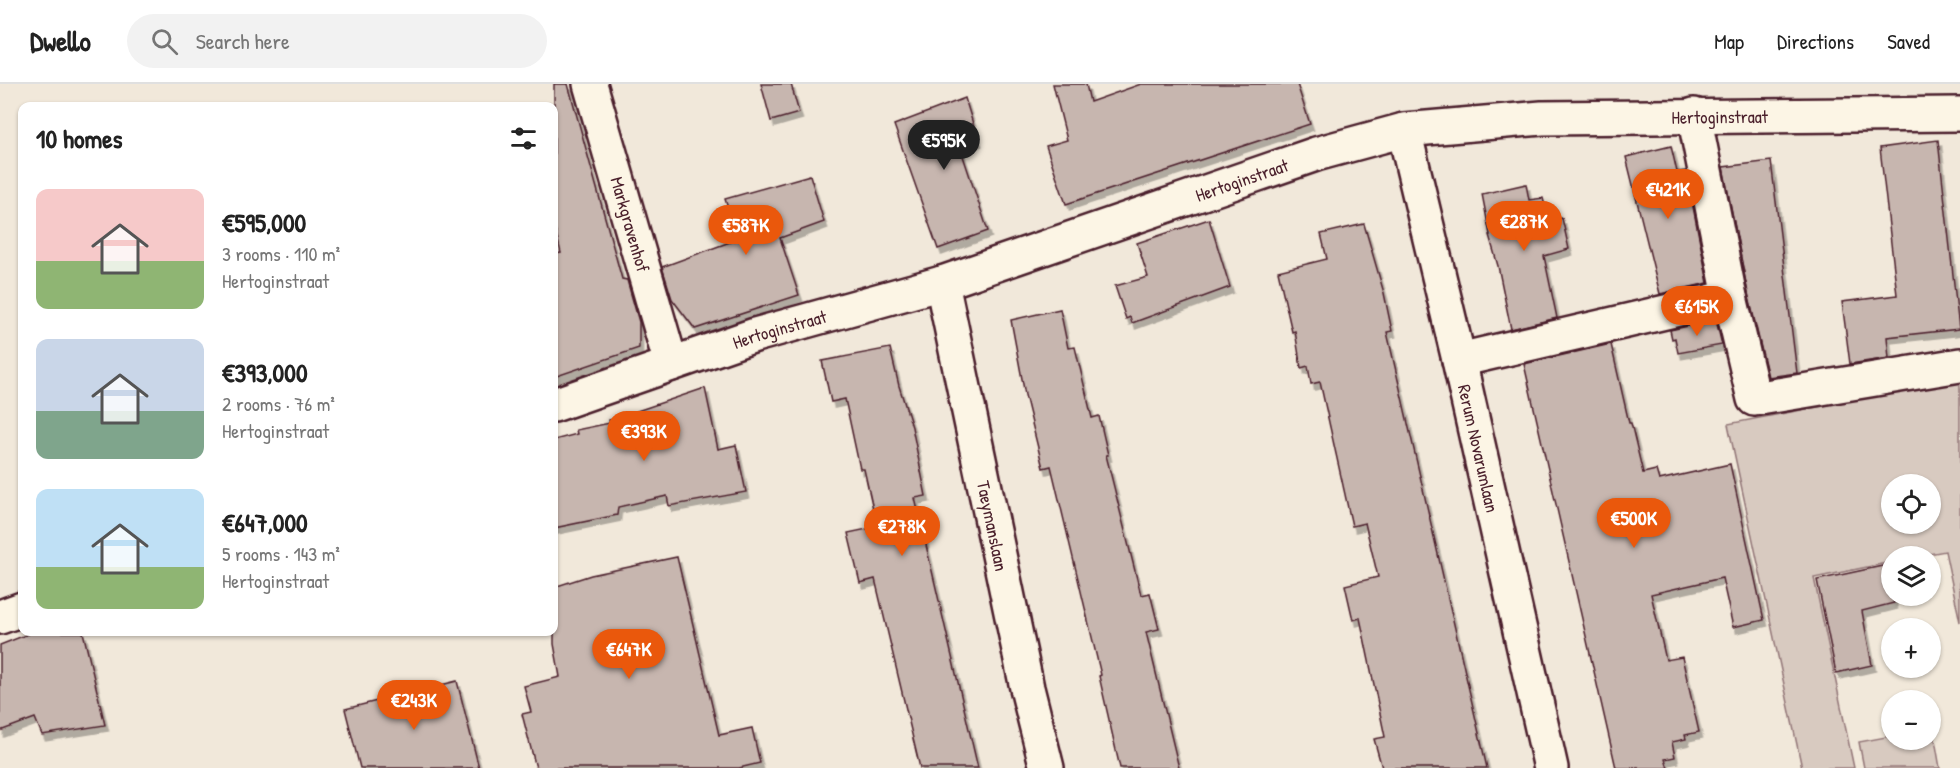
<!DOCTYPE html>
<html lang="en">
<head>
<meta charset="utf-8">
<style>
  :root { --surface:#fff; --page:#f2f2f2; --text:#222; --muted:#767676; --line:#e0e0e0; --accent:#ea580c }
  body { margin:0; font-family:"Patrick Hand",sans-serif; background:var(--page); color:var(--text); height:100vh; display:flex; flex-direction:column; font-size:22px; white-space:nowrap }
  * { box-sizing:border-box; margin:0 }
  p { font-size:20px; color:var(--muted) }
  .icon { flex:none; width:33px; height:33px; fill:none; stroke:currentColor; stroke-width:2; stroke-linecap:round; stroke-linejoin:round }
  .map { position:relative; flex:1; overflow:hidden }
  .drawer { position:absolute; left:18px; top:18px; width:540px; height:534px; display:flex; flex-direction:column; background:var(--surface); border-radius:12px; box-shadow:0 2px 4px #0004 }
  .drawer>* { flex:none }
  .tools { position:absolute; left:1881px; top:390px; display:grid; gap:12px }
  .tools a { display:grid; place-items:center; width:60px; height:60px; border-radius:50%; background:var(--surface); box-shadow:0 2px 4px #0004; font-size:30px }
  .price { position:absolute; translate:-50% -51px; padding:0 14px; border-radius:21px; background:var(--accent); color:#fff; font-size:20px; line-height:39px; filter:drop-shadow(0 2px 3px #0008) }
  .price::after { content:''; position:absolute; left:50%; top:36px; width:18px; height:14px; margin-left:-9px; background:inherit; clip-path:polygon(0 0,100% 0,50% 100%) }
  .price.on { background:#222; color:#fff }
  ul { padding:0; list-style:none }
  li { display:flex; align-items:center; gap:18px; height:150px; padding:0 18px }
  li span { display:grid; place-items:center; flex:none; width:168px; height:120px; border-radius:12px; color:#555 }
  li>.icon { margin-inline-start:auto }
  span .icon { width:72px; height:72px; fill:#fffc; stroke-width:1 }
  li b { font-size:26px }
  h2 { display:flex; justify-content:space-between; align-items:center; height:72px; padding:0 18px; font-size:26px }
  header { display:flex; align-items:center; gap:36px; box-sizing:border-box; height:84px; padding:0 30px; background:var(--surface); border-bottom:2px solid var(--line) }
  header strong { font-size:28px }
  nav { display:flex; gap:33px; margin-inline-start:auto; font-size:21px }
  .search { width:420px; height:54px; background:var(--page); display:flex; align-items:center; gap:15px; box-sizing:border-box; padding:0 21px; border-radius:33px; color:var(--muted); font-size:22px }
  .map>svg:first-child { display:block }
</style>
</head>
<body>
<header>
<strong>Dwello</strong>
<div class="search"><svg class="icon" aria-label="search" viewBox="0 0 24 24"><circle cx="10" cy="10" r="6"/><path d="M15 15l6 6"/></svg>Search here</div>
<nav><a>Map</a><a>Directions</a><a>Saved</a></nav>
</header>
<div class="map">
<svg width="1960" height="684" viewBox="0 0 1960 684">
  <defs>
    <filter id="shadow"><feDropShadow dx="3.5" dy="6" stdDeviation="0" flood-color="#0004"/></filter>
  </defs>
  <rect width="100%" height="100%" fill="#f1e8da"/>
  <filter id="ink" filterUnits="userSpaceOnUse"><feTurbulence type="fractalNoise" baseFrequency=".0167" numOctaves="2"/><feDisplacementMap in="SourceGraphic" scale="12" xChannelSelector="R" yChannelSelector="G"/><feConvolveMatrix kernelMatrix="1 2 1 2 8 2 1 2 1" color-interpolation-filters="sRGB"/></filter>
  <g filter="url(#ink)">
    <g fill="#d8cac0" stroke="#917476" stroke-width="1.5" fill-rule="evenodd">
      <path d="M 1960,296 L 1960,538 L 1945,467 L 1918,472 L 1892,472 L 1891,478 L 1814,494 L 1854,684 L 1802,684 L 1728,340 ZM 1892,400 L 1930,400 L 1930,440 L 1892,440 Z"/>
      <path d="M 1931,644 L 1933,644 L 1940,684 L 1864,684 L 1859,658 L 1891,652 L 1892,656 L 1930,656 Z"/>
    </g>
    <g fill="#c7b6af" stroke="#4a1f2b" stroke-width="1.5" filter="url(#shadow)">
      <path d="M 554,0 L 568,0 L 622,195 L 627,196 L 639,238 L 639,264 L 554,293 L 554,170 L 561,169 L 554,140 Z"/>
      <path d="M 761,0 L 791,0 L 799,29 L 771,37 Z"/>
      <path d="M 1053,0 L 1086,0 L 1090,18 L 1141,0 L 1297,0 L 1310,40 L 1066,120 L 1046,62 L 1067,56 Z"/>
      <path d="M 965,14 L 978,56 L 960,63 L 988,147 L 938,165 L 894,41 Z"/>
      <path d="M 1938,56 L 1959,245 L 1887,253 L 1889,274 L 1850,280 L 1842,218 L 1897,211 L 1880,64 Z"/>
      <path d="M 1671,62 L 1677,88 L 1686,87 L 1708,199 L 1660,210 L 1626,73 Z"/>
      <path d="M 1771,77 L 1797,289 L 1768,293 L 1748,209 L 1723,83 Z"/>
      <path d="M 810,91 L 824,138 L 780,154 L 799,211 L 695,245 L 672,215 L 662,183 L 738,155 L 725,115 Z"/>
      <path d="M 1526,100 L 1529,116 L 1543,114 L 1549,137 L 1562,134 L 1569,165 L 1544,172 L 1557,234 L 1511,245 L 1498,182 L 1489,151 L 1490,151 L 1482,110 Z"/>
      <path d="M 1209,135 L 1230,203 L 1132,239 L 1130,233 L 1126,235 L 1115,202 L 1148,193 L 1137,159 Z"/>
      <path d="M 1364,140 L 1384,209 L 1392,247 L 1387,248 L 1487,684 L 1382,684 L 1374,655 L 1385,653 L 1360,534 L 1353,536 L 1345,501 L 1378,493 L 1365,439 L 1352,442 L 1320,298 L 1311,300 L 1308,282 L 1301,284 L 1295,247 L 1292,248 L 1278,187 L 1327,175 L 1321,150 Z"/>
      <path d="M 1060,225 L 1068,264 L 1075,263 L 1092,334 L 1099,332 L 1108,371 L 1106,371 L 1141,511 L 1150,509 L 1159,545 L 1146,548 L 1179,684 L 1120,684 L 1099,592 L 1101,591 L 1051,382 L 1043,384 L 1025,311 L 1011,236 Z"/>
      <path d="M 1716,236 L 1722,261 L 1678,269 L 1675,254 L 1672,255 L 1670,246 Z"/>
      <path d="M 1611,260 L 1629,339 L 1631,339 L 1643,389 L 1656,386 L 1659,396 L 1730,380 L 1764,536 L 1733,543 L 1722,494 L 1651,510 L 1666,576 L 1682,573 L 1699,648 L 1685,651 L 1686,655 L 1672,658 L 1675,673 L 1665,675 L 1668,684 L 1616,684 L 1524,280 Z"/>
      <path d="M 890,264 L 899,302 L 912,343 L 926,412 L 915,414 L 978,684 L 920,684 L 875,495 L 860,499 L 848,449 L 877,443 L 864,385 L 860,385 L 845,315 L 831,318 L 822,277 Z"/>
      <path d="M 705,304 L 718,365 L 736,361 L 746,408 L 669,422 L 667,412 L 618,423 L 617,431 L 554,444 L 554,356 L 577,350 L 576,346 L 610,339 L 609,336 L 638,330 L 637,327 Z"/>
      <path d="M 677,473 L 719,651 L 752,644 L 760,679 L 739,684 L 536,684 L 522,630 L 531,628 L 524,602 L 560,593 L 554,560 L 554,503 L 591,491 Z"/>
      <path d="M 1887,481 L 1894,519 L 1862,527 L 1872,581 L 1836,589 L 1817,496 Z"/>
      <path d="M 33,548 L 83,548 L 105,641 L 42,651 L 35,634 L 0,647 L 0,561 Z"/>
      <path d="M 457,597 L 479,684 L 360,684 L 345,625 Z"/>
    </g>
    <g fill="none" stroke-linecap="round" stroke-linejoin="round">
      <g stroke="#4a1f2b" stroke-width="38">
        <g id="minor">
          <path id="s1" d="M 590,0 L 671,280"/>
          <path d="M 1694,31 L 1730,213 L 1754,315 L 1960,281"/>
          <path id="s2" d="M 1404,46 L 1459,276 L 1551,684"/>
          <path id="s3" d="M 942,199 L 1027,604 L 1047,684"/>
          <path d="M 1459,276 L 1730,213"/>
          <path id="s4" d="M 554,321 L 755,251 L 942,199 L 1316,70 L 1404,46 L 1542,34 L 1960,30"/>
          <path d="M 0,533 L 22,525"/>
        </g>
      </g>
      <use href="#minor" stroke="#fcf5e5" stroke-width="33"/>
    </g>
  </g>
  <g text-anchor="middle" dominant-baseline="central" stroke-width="4.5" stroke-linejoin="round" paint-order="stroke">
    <g font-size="18" fill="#4a1f2b" stroke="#fcf5e5">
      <text stroke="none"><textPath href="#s4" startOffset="1210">Hertoginstraat</textPath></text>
      <text stroke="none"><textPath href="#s4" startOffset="724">Hertoginstraat</textPath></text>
      <text stroke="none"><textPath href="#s1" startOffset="146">Markgravenhof</textPath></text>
      <text stroke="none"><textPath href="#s4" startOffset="238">Hertoginstraat</textPath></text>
      <text stroke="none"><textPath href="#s2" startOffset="327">Rerum Novarumlaan</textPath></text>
      <text stroke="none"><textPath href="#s3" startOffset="248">Taeymanslaan</textPath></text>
    </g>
  </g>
</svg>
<div class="tools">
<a><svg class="icon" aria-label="locate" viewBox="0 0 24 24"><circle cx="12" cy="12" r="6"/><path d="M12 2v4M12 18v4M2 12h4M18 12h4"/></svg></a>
<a><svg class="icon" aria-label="layers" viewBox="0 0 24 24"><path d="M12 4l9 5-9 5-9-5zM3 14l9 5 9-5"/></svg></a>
<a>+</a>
<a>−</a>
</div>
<b class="price on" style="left:944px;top:87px">€595K</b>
<b class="price" style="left:1668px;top:136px">€421K</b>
<b class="price" style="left:1524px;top:168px">€287K</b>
<b class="price" style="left:746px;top:172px">€587K</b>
<b class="price" style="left:1697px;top:253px">€615K</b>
<b class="price" style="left:644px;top:378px">€393K</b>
<b class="price" style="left:1634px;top:465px">€500K</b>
<b class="price" style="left:902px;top:473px">€278K</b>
<b class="price" style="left:629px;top:596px">€647K</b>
<b class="price" style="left:414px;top:647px">€243K</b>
<section class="drawer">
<h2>10 homes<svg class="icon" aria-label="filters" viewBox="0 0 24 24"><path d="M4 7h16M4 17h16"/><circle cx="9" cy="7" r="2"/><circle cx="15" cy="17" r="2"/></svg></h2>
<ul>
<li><span style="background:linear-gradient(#f6c9c9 60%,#8fb573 0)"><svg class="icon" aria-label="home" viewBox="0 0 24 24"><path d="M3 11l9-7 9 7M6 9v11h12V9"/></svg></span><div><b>€595,000</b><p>3 rooms · 110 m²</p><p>Hertoginstraat</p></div></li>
<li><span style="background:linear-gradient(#c9d6e8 60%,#7fa58c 0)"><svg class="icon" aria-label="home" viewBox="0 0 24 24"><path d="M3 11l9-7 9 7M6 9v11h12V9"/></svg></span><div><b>€393,000</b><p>2 rooms · 76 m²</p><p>Hertoginstraat</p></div></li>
<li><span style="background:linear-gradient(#bfe0f5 65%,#8fb573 0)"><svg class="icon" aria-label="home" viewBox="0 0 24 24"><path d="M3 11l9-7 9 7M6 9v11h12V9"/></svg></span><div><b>€647,000</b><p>5 rooms · 143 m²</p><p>Hertoginstraat</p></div></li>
</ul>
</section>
</div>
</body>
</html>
